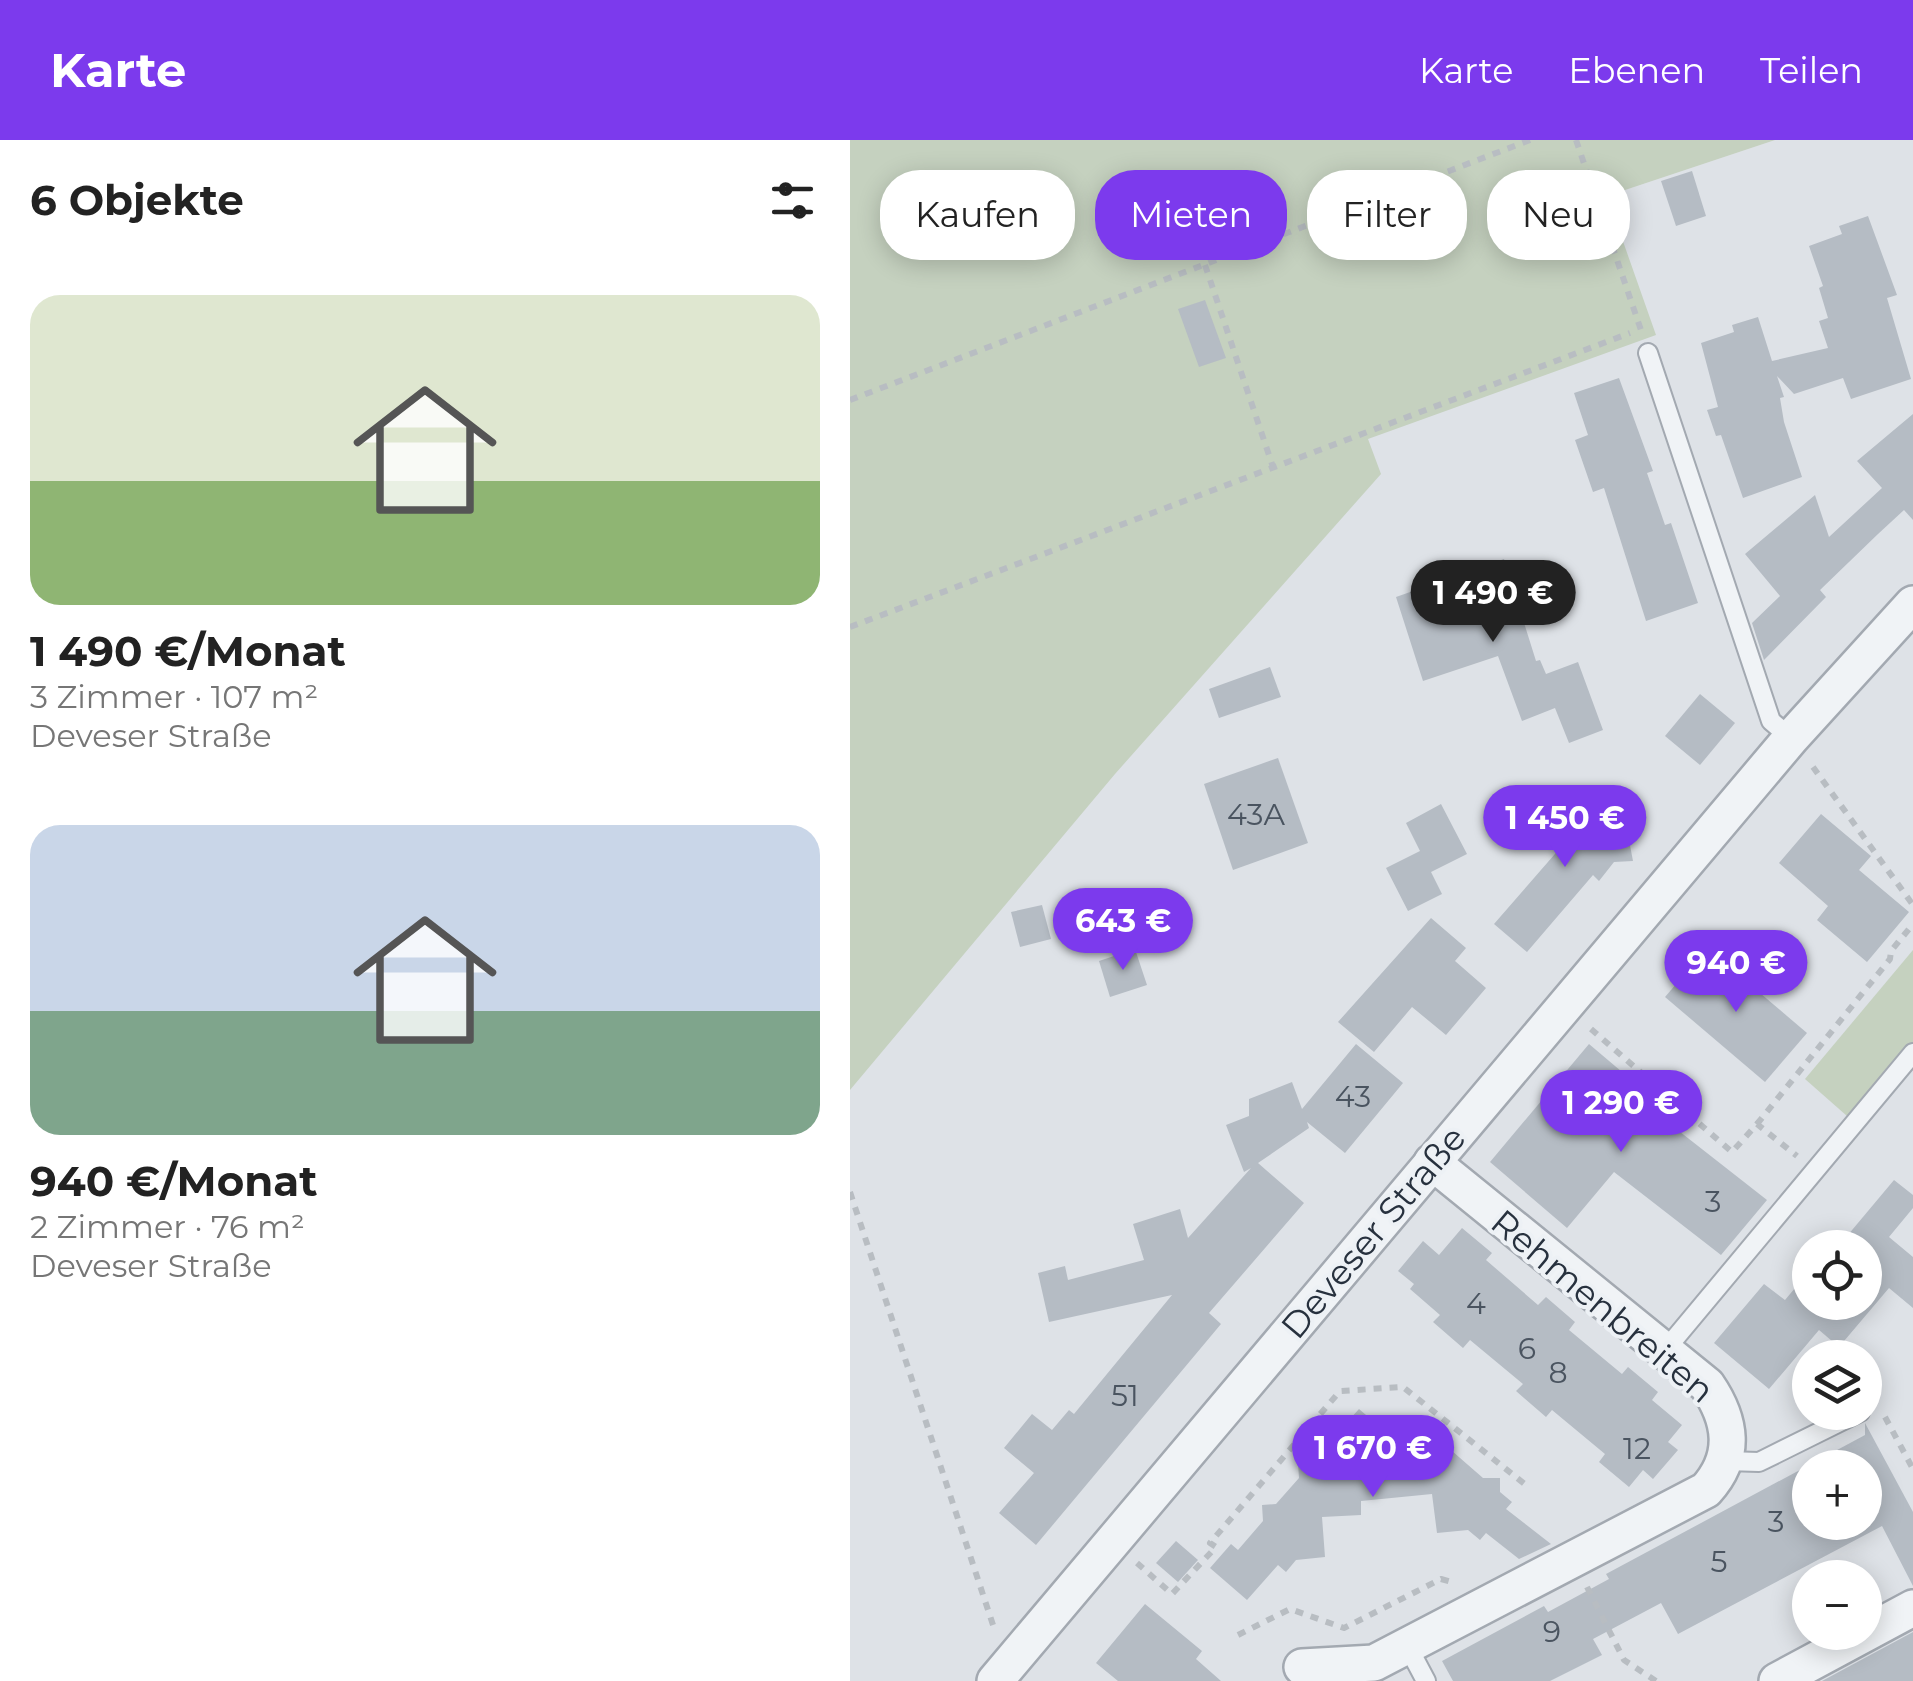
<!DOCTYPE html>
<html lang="de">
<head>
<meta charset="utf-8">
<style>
  :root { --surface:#fff; --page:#f2f2f2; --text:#222; --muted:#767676; --accent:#7c3aed }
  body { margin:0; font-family:Montserrat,sans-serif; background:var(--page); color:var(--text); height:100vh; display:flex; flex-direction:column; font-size:38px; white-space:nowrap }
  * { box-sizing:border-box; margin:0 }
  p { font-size:32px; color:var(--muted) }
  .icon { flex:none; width:55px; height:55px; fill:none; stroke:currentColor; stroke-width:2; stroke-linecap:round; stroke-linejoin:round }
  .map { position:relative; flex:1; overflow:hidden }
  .drawer { display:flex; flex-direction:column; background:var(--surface); width:850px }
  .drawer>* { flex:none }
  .top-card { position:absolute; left:30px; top:30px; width:882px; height:90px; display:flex; gap:20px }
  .buttons { position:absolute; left:942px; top:1090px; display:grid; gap:20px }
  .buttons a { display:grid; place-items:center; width:90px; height:90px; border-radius:50%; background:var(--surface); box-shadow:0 5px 25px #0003; font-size:50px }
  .price { position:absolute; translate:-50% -85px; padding:0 22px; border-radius:35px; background:var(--accent); color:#fff; font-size:32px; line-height:65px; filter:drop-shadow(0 2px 5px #0008) }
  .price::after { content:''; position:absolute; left:50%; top:60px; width:30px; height:22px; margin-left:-15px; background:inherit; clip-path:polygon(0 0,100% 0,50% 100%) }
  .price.on { background:#222; color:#fff }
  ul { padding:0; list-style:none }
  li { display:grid; align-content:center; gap:20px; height:530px; padding:0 30px }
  li span { display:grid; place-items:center; height:310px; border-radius:30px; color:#555 }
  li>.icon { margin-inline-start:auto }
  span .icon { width:180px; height:180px; fill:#fffc; stroke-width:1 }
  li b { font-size:42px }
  h2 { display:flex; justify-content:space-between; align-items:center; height:120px; padding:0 30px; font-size:42px }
  .tag { padding:0 35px; border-radius:40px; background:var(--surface); box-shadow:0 5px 25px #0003; font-size:35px; line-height:90px }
  .tag.on { background:var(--accent); color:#fff }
  header { display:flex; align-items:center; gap:60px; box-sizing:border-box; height:140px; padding:0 50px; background:var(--accent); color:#fff }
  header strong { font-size:48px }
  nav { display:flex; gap:55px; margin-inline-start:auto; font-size:35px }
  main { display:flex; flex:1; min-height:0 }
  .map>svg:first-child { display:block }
</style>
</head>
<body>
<header>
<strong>Karte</strong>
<nav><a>Karte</a><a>Ebenen</a><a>Teilen</a></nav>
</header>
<main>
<section class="drawer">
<h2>6 Objekte<svg class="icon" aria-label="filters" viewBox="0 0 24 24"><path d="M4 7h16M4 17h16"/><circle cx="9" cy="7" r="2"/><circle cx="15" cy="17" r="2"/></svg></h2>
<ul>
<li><span style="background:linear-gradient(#dfe7d0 60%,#8fb573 0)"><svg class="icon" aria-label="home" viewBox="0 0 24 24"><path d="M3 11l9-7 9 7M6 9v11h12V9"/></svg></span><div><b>1 490 €/Monat</b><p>3 Zimmer · 107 m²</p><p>Deveser Straße</p></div></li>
<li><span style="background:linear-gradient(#c9d6e8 60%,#7fa58c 0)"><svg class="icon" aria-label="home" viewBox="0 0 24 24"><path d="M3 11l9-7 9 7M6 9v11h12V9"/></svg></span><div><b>940 €/Monat</b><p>2 Zimmer · 76 m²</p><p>Deveser Straße</p></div></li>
</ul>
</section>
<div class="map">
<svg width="1063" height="1541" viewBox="0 0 1063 1541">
  <rect width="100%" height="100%" fill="#dee2e7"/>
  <g fill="#c5d1bf">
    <path d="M 0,0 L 925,0 L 757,56 L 806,195 L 518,299 L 531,334 L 265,634 L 0,950 Z"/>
    <path d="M 1063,810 L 1063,903 L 997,976 L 955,939 Z"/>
  </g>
  <g fill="#b5bcc4" fill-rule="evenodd">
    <path d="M 842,31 L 856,76 L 826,86 L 811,41 Z"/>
    <path d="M 1018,76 L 1047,155 L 1037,158 L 1061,239 L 1001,259 L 993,238 L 944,254 L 927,236 L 934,257 L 930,258 L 934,282 L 952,337 L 893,358 L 871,295 L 866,296 L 857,270 L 868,267 L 851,203 L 884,192 L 882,185 L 908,177 L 922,221 L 978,208 L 969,181 L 978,178 L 969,148 L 973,146 L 959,106 L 992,94 L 989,86 Z"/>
    <path d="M 355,160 L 376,218 L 349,227 L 328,169 Z"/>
    <path d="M 769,238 L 803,331 L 797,333 L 815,385 L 821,383 L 848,463 L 796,481 L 754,348 L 743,352 L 725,300 L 738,295 L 724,253 Z"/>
    <path d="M 1063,274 L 1063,380 L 1054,370 L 1028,394 L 970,450 L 976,457 L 914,520 L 902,483 L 930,456 L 895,414 L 965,355 L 979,397 L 1032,348 L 1007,321 Z"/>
    <path d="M 654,419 L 686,521 L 690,520 L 696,534 L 728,522 L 753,590 L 719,603 L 705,568 L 672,581 L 648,516 L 573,541 L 546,457 Z"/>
    <path d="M 420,527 L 431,557 L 369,578 L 359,549 Z"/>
    <path d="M 850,554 L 885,583 L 850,625 L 815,596 Z"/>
    <path d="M 428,618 L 458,703 L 383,730 L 354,644 Z"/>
    <path d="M 710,653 L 741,680 L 749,671 L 778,695 L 783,721 L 764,722 L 749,741 L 743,735 L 677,812 L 644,784 L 731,684 L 710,695 L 689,677 Z"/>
    <path d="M 591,664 L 617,714 L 581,732 L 592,754 L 558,771 L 536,728 L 570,711 L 556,683 Z"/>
    <path d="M 971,674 L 1021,716 L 1009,730 L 1059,772 L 1017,822 L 967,780 L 978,766 L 929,723 Z"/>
    <path d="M 192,765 L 201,799 L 170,807 L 161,772 Z"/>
    <path d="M 581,778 L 616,808 L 605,821 L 636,848 L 596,895 L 562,867 L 524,912 L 488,882 Z"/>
    <path d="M 857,808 L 957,893 L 915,942 L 815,857 Z"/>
    <path d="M 285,809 L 297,845 L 260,857 L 249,821 Z"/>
    <path d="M 506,904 L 553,943 L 495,1013 L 457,982 L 459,988 L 408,1023 L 454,1063 L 359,1173 L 371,1184 L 186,1405 L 149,1373 L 184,1333 L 154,1308 L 182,1274 L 202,1290 L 219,1270 L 224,1274 L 322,1155 L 199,1182 L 188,1133 L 215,1126 L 218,1140 L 294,1120 L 283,1084 L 330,1069 L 338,1098 L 401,1028 L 394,1032 L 376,985 L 399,976 L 399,959 L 442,942 L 452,969 Z"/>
    <path d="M 739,904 L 817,970 L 811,977 L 917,1060 L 871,1115 L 764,1032 L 717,1088 L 640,1022 Z"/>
    <path d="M 1044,1040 L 1063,1055 L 1063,1068 L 1039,1097 L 1063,1117 L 1063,1168 L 1039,1148 L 989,1207 L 969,1190 L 919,1249 L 864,1203 L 914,1144 L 935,1160 L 960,1130 L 960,1162 L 1015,1162 L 1015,1108 L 987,1108 Z"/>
    <path d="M 612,1088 L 642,1113 L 636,1120 L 688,1165 L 696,1157 L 725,1182 L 719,1190 L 772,1234 L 778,1227 L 808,1252 L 802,1260 L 832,1285 L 818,1302 L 828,1310 L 803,1339 L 793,1330 L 779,1347 L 749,1322 L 755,1314 L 702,1270 L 696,1277 L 666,1251 L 673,1244 L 620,1200 L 613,1208 L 583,1182 L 590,1175 L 560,1149 L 564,1144 L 548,1131 L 573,1101 L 589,1115 Z"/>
    <path d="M 509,1269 L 543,1298 L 565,1297 L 575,1286 L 589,1297 L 601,1296 L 602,1311 L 633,1338 L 650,1338 L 650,1352 L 662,1362 L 656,1369 L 701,1404 L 669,1419 L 636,1393 L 630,1400 L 618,1390 L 587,1393 L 582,1354 L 511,1361 L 511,1375 L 472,1377 L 475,1417 L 446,1420 L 436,1432 L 428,1425 L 397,1460 L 360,1428 L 381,1404 L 388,1410 L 413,1381 L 412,1365 L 426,1364 L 449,1338 L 448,1323 L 462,1322 L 485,1296 L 484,1281 L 499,1280 Z"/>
    <path d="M 1015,1283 L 1063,1372 L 1063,1446 L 1032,1386 L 828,1494 L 811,1463 L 743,1499 L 752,1515 L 700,1541 L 603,1541 L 592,1521 L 694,1466 L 698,1472 L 759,1439 L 756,1434 L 1015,1295 ZM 960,1328 L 1015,1328 L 1015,1382 L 960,1382 Z"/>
    <path d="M 326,1401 L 348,1420 L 328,1442 L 306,1423 Z"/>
    <path d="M 295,1464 L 352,1511 L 346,1519 L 371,1541 L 268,1541 L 246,1523 Z"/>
    <path d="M 1063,1492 L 1063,1541 L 972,1541 Z"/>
  </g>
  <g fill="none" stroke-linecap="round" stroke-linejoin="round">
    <g stroke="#a3a9b1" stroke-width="22">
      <g id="service">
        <path d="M 798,213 L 921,581 L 941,598"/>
        <path d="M 816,1209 L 1063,913"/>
        <path d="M 876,1321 L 909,1322 L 1010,1272"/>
        <path d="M 558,1507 L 576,1541"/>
      </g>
    </g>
    <g stroke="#a3a9b1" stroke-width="40">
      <g id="minor">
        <path d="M 452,1527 L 524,1523 L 856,1350 C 887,1316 881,1280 857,1245 L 582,1022"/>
        <path d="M 145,1541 L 941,598 L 1063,464"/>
        <path d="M 927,1541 L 1063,1468"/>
      </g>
    </g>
    <g stroke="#b8bdc2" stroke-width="6" stroke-dasharray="8 8" stroke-linecap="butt">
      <path d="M 726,0 L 792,193"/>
      <path d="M 355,125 L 423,327"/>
      <path d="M 0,260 L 680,0"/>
      <path d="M 0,487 L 780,193"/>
      <path d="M 963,627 L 1063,765"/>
      <path d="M 741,889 L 882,1012 L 907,984 L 947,1016"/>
      <path d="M 907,984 L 1040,819 L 1041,811 L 1063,784"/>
      <path d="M 0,1052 L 144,1488"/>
      <path d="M 1035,1277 L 1063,1329"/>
      <path d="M 287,1423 L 322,1454 L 366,1407 L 360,1403 L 490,1251 L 553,1247 L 676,1345"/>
      <path d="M 737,1447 L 774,1520 L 806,1541"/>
      <path d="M 388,1495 L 440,1469 L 494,1488 L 591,1439 L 605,1443"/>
    </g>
    <use href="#service" stroke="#f0f3f6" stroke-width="18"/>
    <use href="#minor" stroke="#f0f3f6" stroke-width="35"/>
  </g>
  <g text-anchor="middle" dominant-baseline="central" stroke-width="8" stroke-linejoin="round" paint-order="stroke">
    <g font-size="30" fill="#4a5460">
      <text x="406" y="674">43A</text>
      <text x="503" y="956">43</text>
      <text x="863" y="1061">3</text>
      <text x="626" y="1163">4</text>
      <text x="677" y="1208">6</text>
      <text x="708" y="1232">8</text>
      <text x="275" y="1255">51</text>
      <text x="787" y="1308">12</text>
      <text x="926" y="1381">3</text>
      <text x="869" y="1421">5</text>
      <text x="702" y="1491">9</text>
    </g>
    <g font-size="35" fill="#27313e" stroke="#edf1f5">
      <text transform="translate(523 1092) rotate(-50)">Deveser Straße</text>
      <text transform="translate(753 1166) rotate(40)">Rehmenbreiten</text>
    </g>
  </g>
</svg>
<div class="buttons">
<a><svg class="icon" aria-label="locate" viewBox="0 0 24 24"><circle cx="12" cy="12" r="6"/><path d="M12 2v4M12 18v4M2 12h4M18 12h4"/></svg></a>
<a><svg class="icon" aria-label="layers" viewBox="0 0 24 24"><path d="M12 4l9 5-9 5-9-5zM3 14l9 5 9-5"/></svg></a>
<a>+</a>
<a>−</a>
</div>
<b class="price on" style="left:643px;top:505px">1 490 €</b>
<b class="price" style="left:715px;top:730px">1 450 €</b>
<b class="price" style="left:273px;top:833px">643 €</b>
<b class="price" style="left:886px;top:875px">940 €</b>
<b class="price" style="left:771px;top:1015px">1 290 €</b>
<b class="price" style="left:523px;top:1360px">1 670 €</b>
<div class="top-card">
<a class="tag">Kaufen</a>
<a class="tag on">Mieten</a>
<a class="tag">Filter</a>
<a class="tag">Neu</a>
</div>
</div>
</main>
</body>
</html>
